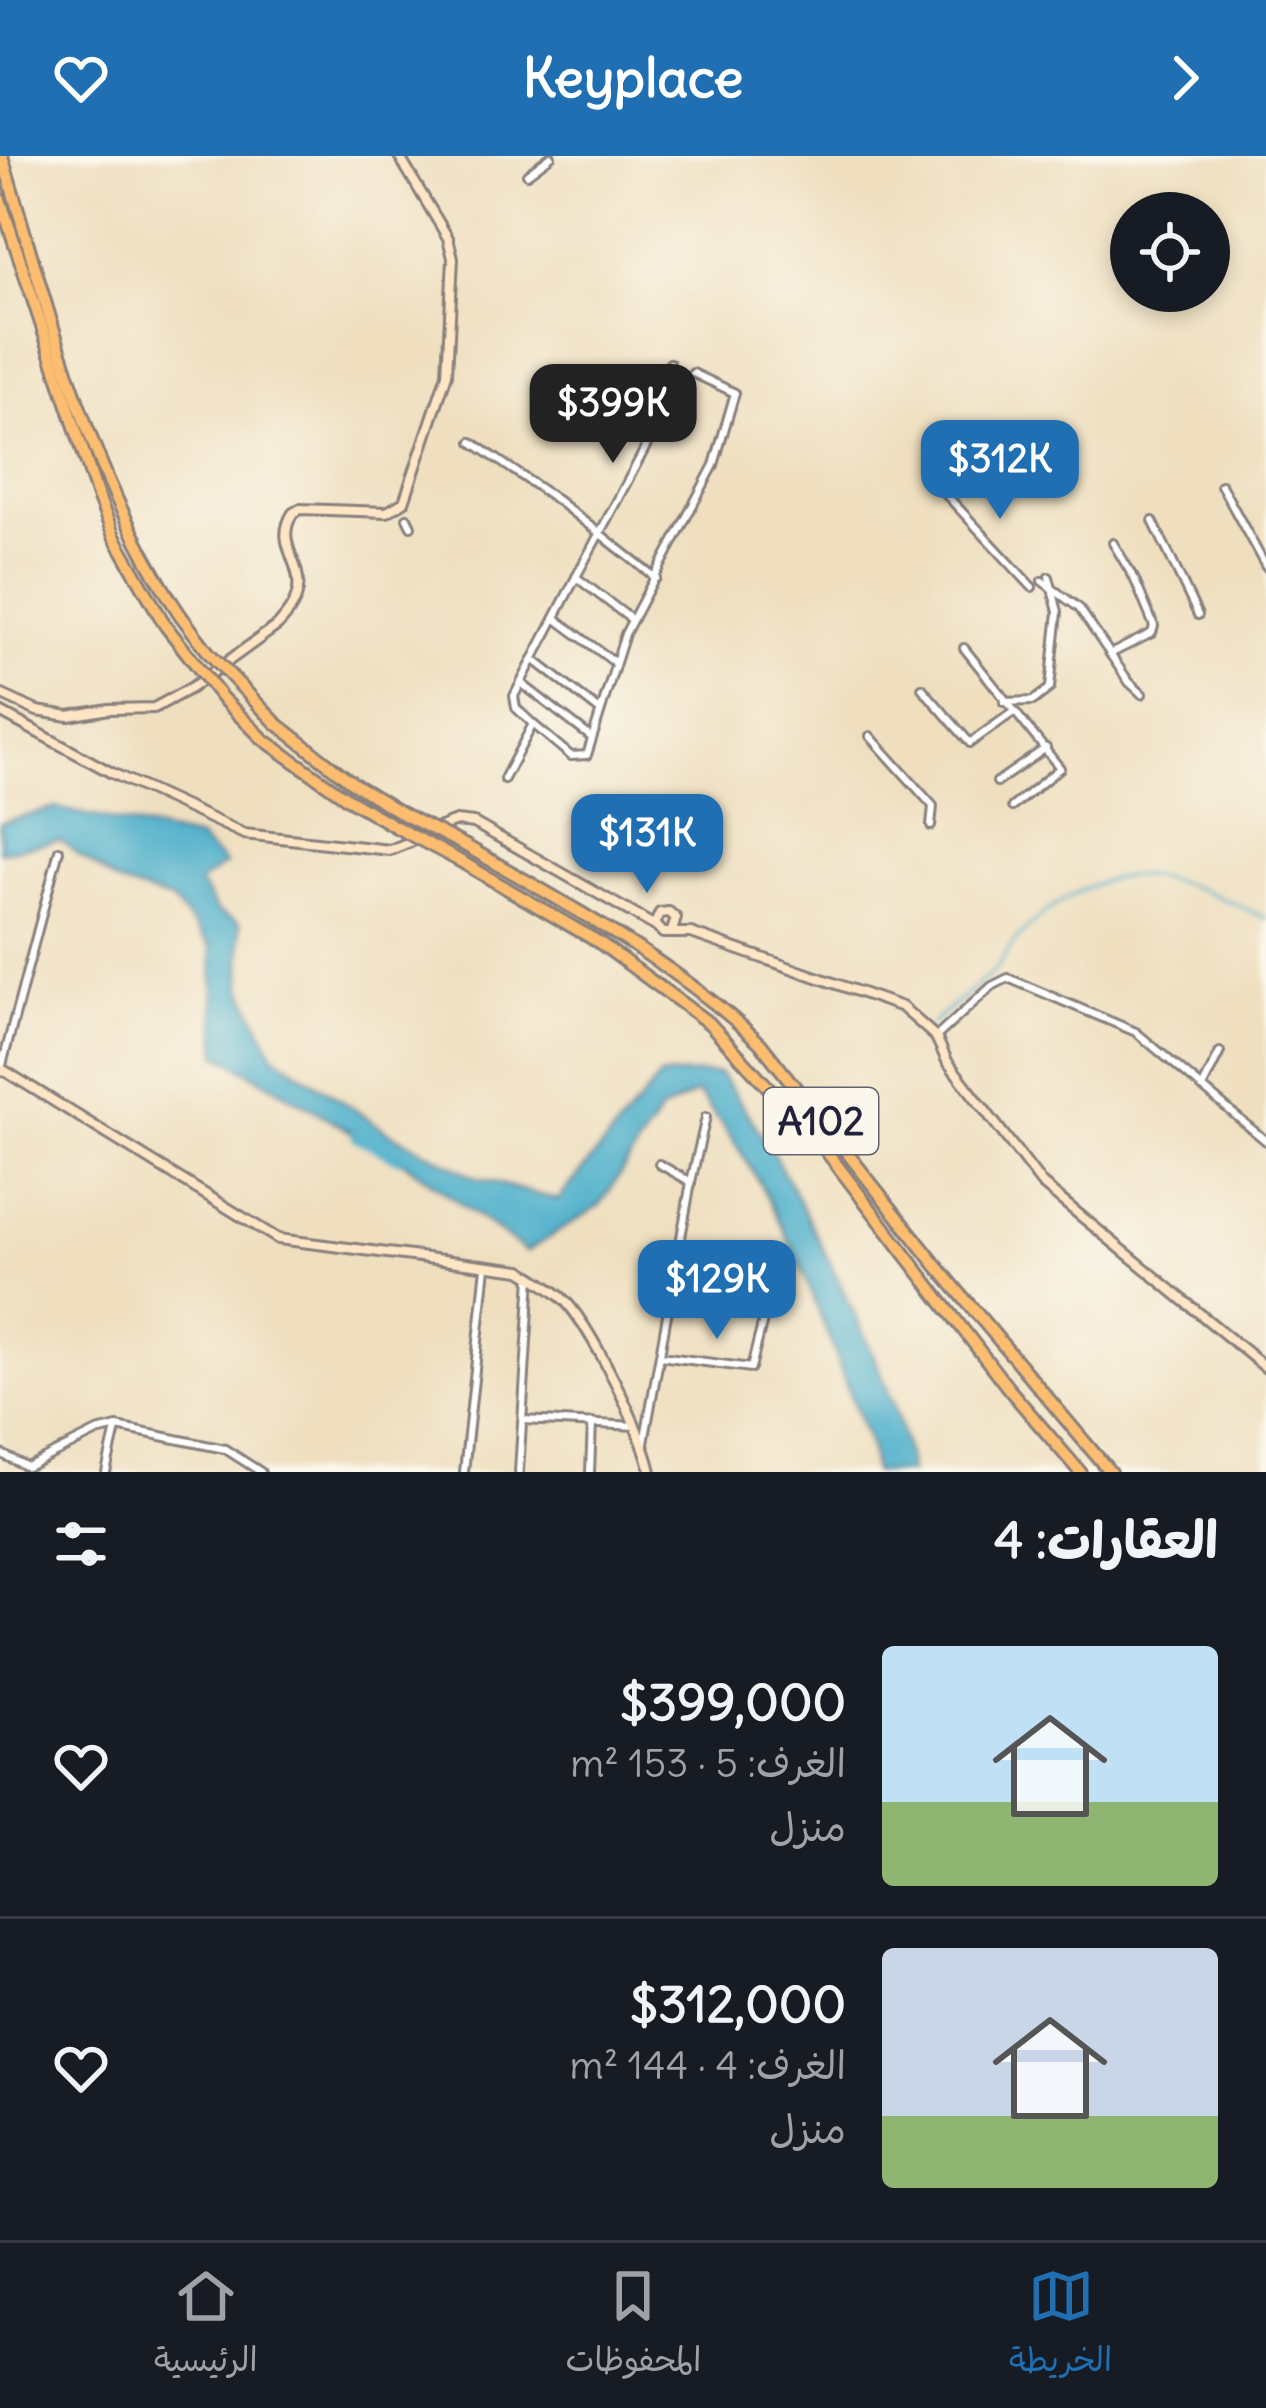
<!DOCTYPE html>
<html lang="ar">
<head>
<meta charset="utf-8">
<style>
  :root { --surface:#171b24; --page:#242831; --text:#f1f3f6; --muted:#9ea1a6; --line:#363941; --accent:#1f6fb2 }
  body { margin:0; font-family:Delius,"Playpen Sans Arabic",sans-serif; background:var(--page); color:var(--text); direction:rtl; height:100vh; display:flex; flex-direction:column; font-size:45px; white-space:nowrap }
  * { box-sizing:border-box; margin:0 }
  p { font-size:39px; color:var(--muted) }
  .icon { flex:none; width:66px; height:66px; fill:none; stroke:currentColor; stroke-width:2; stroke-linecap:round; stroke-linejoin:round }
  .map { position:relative; height:1316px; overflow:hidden; direction:ltr }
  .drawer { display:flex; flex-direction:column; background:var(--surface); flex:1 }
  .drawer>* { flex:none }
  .buttons { position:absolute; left:1110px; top:36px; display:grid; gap:24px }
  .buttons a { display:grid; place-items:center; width:120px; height:120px; border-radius:50%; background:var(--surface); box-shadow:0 6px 18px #0003; font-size:60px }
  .price { position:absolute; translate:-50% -102px; padding:0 27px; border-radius:24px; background:var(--accent); color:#fff; font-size:39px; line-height:78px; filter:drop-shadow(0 3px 6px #0008) }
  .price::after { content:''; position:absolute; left:50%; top:72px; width:36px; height:27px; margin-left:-18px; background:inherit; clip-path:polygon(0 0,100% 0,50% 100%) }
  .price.current { background:#222; color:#fff }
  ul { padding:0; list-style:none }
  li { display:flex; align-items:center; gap:36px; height:300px; padding:0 48px }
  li+li { border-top:3px solid var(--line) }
  li span { display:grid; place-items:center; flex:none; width:336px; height:240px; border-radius:12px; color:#555 }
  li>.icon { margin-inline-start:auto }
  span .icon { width:144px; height:144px; fill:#fffc; stroke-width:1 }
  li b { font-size:51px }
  h2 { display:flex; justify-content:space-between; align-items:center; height:144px; padding:0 48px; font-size:51px }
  header { display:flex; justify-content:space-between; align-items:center; height:156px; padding:0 48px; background:var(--accent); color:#fff; font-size:54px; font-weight:700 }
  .tabs { display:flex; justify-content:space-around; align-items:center; height:168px; border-top:3px solid var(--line); background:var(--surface); font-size:33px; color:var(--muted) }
  .tabs a { display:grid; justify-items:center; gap:6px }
  .tabs .current { color:var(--accent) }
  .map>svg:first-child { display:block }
</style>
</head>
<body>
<header><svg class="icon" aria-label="forward" viewBox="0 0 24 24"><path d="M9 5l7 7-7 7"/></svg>Keyplace<svg class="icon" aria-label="heart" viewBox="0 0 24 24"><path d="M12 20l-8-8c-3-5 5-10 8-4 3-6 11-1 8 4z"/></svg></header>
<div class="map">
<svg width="1266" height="1316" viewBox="0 0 1266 1316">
  <rect width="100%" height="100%" fill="#fbf7ec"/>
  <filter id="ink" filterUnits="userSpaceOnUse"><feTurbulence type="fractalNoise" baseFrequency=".00833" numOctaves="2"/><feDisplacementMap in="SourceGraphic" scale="24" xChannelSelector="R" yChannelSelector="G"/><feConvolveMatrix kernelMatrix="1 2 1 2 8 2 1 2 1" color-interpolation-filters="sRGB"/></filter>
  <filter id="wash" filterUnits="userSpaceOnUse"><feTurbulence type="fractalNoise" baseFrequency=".004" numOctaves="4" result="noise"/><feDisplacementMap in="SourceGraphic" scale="48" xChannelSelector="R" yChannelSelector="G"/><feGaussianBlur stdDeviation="2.7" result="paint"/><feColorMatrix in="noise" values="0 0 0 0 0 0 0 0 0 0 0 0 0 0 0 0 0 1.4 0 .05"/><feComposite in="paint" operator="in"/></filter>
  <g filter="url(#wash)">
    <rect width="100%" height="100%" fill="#efdfbf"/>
    <path fill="#4bafca" stroke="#366882" stroke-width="3" d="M 56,652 L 198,683 L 225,708 L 199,727 L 218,756 L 240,767 L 242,831 L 273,898 L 385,974 L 477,1022 L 558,1044 L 661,920 L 719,917 C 772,986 805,1055 843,1134 C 871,1193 900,1251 910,1316 L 873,1316 L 870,1292 C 823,1170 784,1037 697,937 L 661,955 L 600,1049 L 526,1096 L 408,1009 L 218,898 L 211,791 L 171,744 L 119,728 L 59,684 L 0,696 L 0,667 Z"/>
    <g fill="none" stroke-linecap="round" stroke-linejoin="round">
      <path stroke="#4bafca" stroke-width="3" d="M 932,868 C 952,850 975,833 995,814 C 1003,805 1008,793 1016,784 C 1045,751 1099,716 1144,720 C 1187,724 1228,745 1266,762"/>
      <path stroke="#4bafca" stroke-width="12" d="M 357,980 L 398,1001"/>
    </g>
  </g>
  <g filter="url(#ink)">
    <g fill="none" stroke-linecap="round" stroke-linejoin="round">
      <g stroke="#88807d" stroke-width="12">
        <g id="street">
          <path d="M 527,18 L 551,0"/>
          <path d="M 472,286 L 557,344 L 656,422"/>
          <path d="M 1221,329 L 1266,411"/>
          <path d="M 938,330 L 1032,431"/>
          <path d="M 407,362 L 411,370"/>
          <path d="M 1153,365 L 1198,459"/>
          <path d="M 576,421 L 648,287 L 670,207"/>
          <path d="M 1042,425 L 1079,452 L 1129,526 L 1142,538"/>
          <path d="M 555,462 L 614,506"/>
          <path d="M 964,492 L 1060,612 L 1012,651"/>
          <path d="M 1110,498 L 1152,477 L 1154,470 L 1134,422 L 1113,387"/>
          <path d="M 533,503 L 600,555"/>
          <path d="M 521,527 L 592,582"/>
          <path d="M 922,532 L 970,587 L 1012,557"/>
          <path d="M 1004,546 L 1033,545 L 1050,532 L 1058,456 L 1049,421"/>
          <path d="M 533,568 L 516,552 L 514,540 L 576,421 L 632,464"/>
          <path d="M 870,580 L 933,650 L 931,670"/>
          <path d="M 504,623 L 533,568 L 571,600 L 587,599 L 625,478 L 714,309 L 735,237 L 693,217"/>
          <path d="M 997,626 L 1046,592"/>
          <path d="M 936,881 L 992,830 L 1008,822 L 1136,876 L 1266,985"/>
          <path d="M 1,913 L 59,694"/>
          <path d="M 1202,932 L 1220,896"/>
          <path d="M 691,1026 L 706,961"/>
          <path d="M 660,1200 L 751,1212 L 766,1152 L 764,1148 L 673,1128"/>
          <path d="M 523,1264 L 636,1270"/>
          <path d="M 644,1287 L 691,1026 L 659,1008"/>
          <path d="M 0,1297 L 27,1311 L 97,1276 L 117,1271 L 225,1293 L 261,1316"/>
          <path d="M 106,1316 L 116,1273"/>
          <path d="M 464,1316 L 486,1111"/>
          <path d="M 519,1316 L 531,1120"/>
          <path d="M 590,1316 L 592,1267"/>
        </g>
      </g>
      <g stroke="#88807d" stroke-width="14">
        <g id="secondary">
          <path d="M 0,538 L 37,555 L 69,560 L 109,553 L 154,552 L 191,532 L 278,469 C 328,417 267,397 293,357 L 300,353 L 387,356 L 404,346 L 447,218 L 453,102 L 448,82 L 399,0"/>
          <path d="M 0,556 L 112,617 L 244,678 L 390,694 L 417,683"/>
          <path d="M 435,673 L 456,665 L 474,667 L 655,770"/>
          <path d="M 672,775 L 676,762 L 669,756 L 660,757 L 655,768 L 663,777 L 691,777 L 902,851 L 936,881 L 947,905 L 1042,1028 L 1266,1212"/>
          <path d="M 0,912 L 278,1083 L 521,1114 C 534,1122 549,1131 561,1141 C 589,1165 644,1279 651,1316"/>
        </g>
      </g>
      <g stroke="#88807d" stroke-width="16">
        <g id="highway">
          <path d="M 2,0 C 49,156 89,323 181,460"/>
          <path d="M 0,43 L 97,338 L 114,380 L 165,469"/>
          <path d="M 276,567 L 354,628 L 403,658"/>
          <path d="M 263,583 L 348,643 L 396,671"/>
          <path d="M 466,690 C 567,749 674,805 760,887 L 936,1109 L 1110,1316"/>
          <path d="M 460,705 L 600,787 L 710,868 L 823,991 L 1008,1232 L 1080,1316"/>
        </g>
      </g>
      <use href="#street" stroke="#fff" stroke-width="6"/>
      <use href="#secondary" stroke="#fee5c5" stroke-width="8"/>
      <use href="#highway" stroke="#fcbd6f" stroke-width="10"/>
      <g stroke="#88807d" stroke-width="16" stroke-linecap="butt">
        <g id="highway-bridge">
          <path d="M 181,460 L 209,497 L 276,567"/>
          <path d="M 165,469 L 222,542 L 263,583"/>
          <path d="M 403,658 L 466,690"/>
          <path d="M 396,671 L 460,705"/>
        </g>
      </g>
      <use href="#highway-bridge" stroke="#fcbd6f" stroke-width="10"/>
    </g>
  </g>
  <g text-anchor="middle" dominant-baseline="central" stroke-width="9" stroke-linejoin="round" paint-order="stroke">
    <rect fill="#fbf7ec" stroke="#636270" stroke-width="3" x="764" y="932" width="114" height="66" rx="9"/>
    <g font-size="39" font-weight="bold" fill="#22223b">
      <text x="821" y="965">A102</text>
    </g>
  </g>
</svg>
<div class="buttons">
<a><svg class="icon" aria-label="locate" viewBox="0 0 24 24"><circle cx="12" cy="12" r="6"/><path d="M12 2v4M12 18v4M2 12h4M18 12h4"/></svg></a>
</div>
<b class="price current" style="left:613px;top:310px">$399K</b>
<b class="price" style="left:1000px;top:366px">$312K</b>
<b class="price" style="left:647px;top:740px">$131K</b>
<b class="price" style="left:717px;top:1186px">$129K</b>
</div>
<section class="drawer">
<h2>العقارات: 4<svg class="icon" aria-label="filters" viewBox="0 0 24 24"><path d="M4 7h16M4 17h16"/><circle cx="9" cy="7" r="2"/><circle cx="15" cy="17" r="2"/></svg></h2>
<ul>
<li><span style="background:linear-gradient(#bfe0f5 65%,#8fb573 0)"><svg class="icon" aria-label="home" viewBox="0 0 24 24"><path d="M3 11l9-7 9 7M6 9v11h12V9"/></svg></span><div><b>$399,000</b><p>الغرف: 5 · 153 m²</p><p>منزل</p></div><svg class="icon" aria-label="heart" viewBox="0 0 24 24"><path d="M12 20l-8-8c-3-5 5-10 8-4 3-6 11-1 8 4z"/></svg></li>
<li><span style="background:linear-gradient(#c9d6e8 70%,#8fb573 0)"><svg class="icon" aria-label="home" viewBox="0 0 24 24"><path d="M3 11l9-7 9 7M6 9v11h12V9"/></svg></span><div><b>$312,000</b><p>الغرف: 4 · 144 m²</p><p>منزل</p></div><svg class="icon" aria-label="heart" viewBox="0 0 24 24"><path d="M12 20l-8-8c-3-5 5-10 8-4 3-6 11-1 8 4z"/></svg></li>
</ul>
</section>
<nav class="tabs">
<a class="current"><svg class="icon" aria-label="map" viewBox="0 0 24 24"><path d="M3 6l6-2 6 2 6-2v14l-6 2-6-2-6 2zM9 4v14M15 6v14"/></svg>الخريطة</a>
<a><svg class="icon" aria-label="saved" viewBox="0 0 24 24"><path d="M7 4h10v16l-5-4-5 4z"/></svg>المحفوظات</a>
<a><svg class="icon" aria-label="home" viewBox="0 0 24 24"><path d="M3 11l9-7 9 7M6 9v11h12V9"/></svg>الرئيسية</a>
</nav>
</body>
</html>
